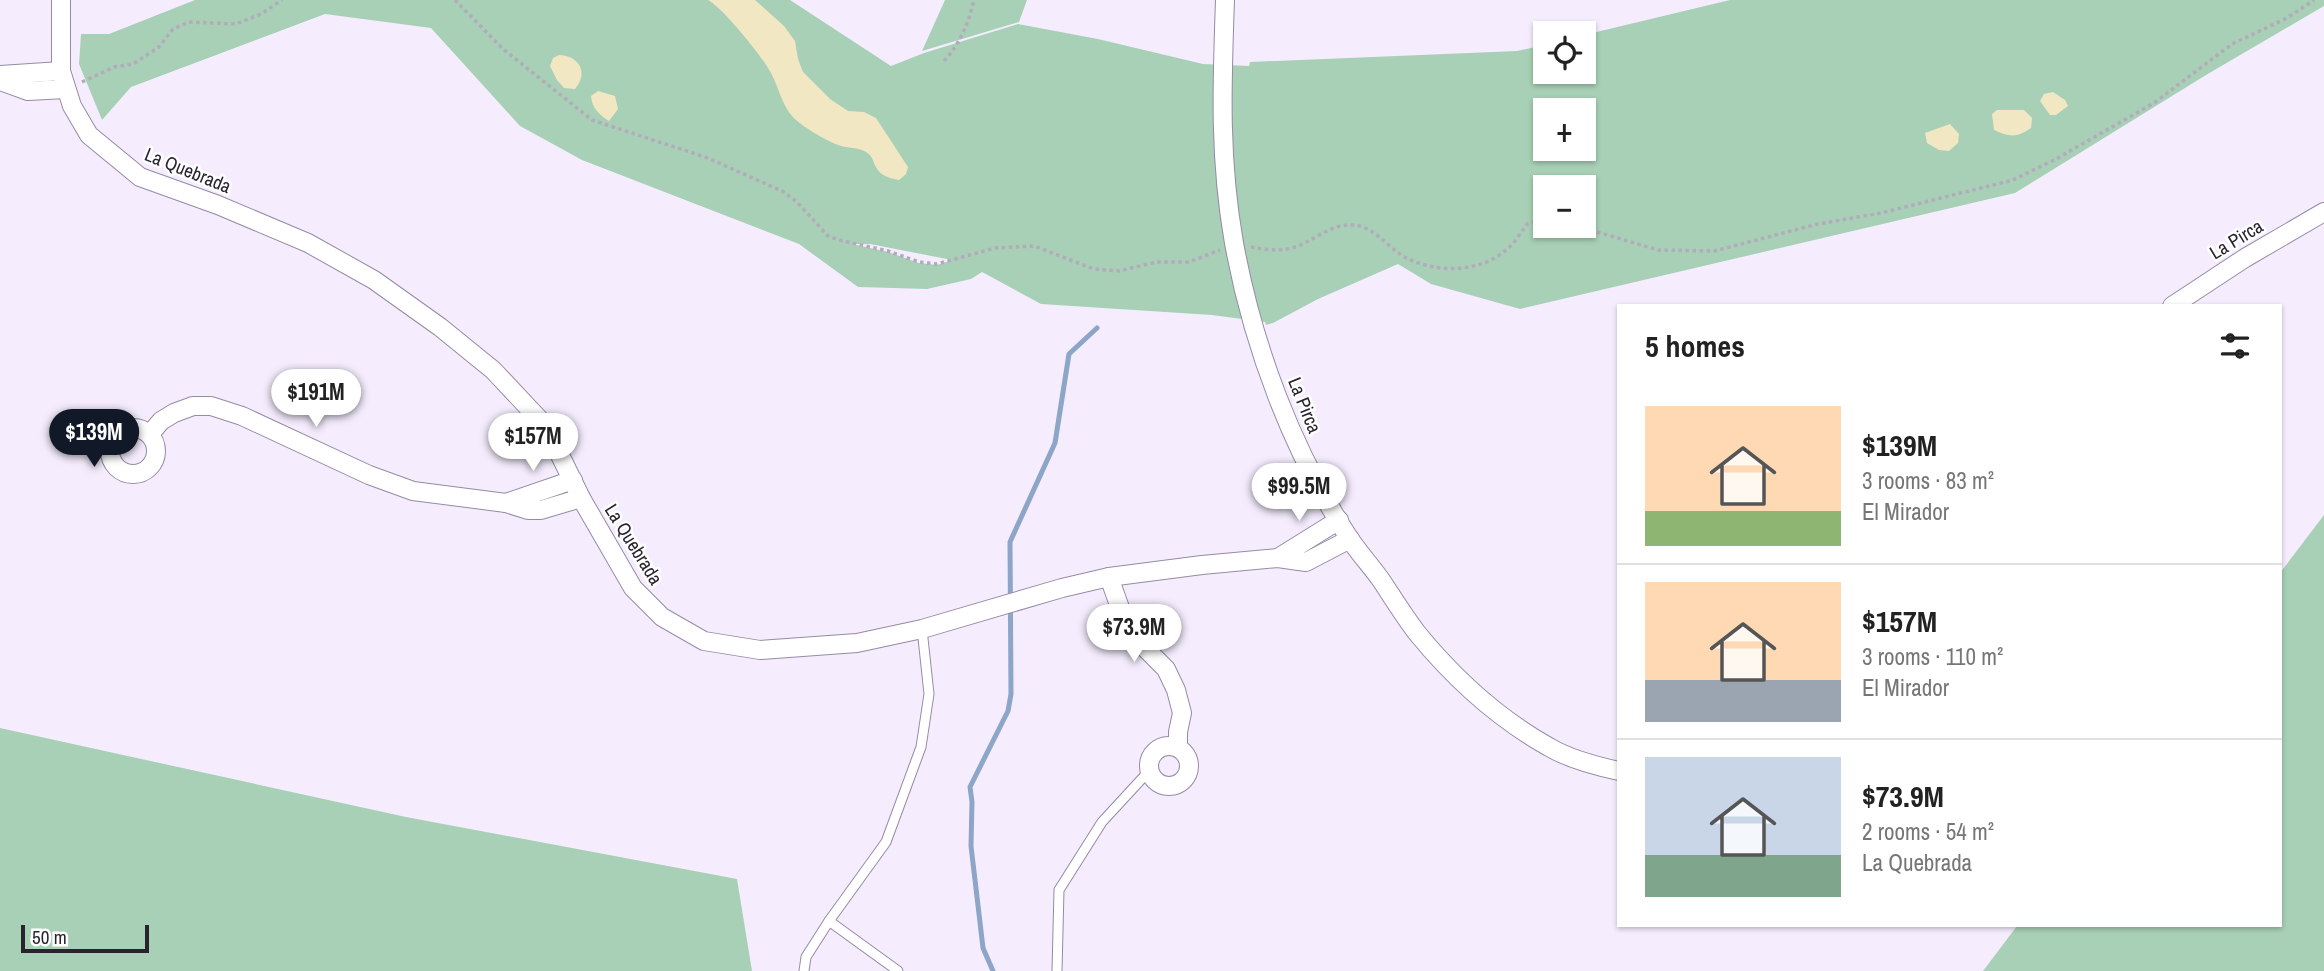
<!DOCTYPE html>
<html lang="en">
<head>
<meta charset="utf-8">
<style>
  :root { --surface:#fff; --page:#f6f6f6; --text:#222; --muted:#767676; --line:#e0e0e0; --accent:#111827 }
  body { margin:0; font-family:"Archivo Narrow",sans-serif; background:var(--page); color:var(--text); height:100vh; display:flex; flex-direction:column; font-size:26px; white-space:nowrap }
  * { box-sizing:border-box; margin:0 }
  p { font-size:23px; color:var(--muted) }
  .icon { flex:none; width:38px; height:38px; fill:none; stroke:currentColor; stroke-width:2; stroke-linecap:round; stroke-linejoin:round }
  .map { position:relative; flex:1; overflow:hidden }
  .sheet { position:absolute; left:1617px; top:304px; width:665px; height:623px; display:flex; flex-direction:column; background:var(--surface); border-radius:0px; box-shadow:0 2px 5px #0004 }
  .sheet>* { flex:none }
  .fabs { position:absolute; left:1533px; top:21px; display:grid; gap:14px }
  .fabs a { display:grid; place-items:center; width:63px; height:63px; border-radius:0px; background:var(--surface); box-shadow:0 2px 5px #0004; font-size:35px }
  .scale { position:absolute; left:21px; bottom:18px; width:128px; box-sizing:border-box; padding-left:7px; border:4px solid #28232e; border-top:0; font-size:19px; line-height:24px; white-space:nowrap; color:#28232e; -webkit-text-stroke:5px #fefefe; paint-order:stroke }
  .price { position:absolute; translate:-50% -60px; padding:0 16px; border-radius:24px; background:#fff; color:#222; font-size:23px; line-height:46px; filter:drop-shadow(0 2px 4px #0008) }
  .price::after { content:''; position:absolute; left:50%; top:42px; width:21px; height:16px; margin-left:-10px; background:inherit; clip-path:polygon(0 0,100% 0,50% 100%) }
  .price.selected { background:var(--accent); color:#fff }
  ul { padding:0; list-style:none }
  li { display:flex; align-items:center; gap:21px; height:175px; padding:0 28px }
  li+li { border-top:2px solid var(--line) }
  li span { display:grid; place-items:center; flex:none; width:196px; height:140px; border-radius:0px; color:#555 }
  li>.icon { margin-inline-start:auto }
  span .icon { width:84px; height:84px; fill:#fffc; stroke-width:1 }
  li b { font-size:30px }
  h2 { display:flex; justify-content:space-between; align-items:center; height:84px; padding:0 28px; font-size:30px }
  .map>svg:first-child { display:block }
</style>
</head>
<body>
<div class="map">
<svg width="2324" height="971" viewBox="0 0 2324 971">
  <rect width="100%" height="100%" fill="#f5edfe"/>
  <g fill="#a8d0b6" fill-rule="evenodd">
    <path d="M 195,0 L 790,0 L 891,66 L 924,53 L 1018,24 L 1098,39 L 1203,64 L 1249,66 L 1250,62 L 1517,51 L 1545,45 L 1545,72 L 1584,72 L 1584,35 L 1730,0 L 2324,0 L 2324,6 L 2206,75 L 2015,193 L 1520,309 L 1431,284 L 1398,264 L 1318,299 L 1273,323 L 1266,325 L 1265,322 L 1212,315 L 1041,304 L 982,272 L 971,279 L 927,289 L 858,287 L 799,244 L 582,160 L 520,126 L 431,28 L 325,14 L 131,87 L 102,120 L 79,64 L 81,34 L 109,34 ZM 1545,110 L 1584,110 L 1584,149 L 1545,149 ZM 1545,187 L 1584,187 L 1584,226 L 1545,226 ZM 852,244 L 870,244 L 952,260 L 937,265 L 919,263 L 888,252 Z"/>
    <path d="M 945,0 L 1027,0 L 1019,22 L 922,51 Z"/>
    <path d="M 2324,515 L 2324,971 L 1983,971 L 2017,926 L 2280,926 L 2280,573 Z"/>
    <path d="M 0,728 L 406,817 L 737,879 L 752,971 L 0,971 Z"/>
  </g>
  <g fill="#f1e7c2">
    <path d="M 708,0 L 755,0 L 784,26 L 795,41 L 798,59 L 803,72 L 830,99 L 848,111 L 864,112 L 876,118 L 908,167 L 906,174 L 899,180 C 890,178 880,176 876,167 C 872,160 873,155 864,151 C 856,147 846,148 838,145 C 825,140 801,126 792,116 C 780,102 778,83 768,68 C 759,53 722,7 708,0 Z"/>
    <path d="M 559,55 C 579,56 589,72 575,89 L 564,88 L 557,80 L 550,66 L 553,58 Z"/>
    <path d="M 598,91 L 615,96 L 618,109 L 609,121 C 599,115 592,108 591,96 Z"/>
    <path d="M 2053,92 L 2065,100 L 2068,106 L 2056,115 L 2050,115 L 2040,101 L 2044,94 Z"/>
    <path d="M 1997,110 L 2024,110 L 2032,118 L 2031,128 C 2017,138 2009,137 1994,130 L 1992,114 Z"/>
    <path d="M 1950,124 L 1959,134 L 1958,143 L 1949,151 L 1939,150 L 1927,143 L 1925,133 Z"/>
  </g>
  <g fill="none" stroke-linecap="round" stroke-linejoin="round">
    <path stroke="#8da5c7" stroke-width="5" d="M 993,971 L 983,948 L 971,846 L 972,802 L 970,787 L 1008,711 L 1011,694 L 1010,542 L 1055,443 L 1069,354 L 1097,328"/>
    <g stroke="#968aa5" stroke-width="11">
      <g id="service">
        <path d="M 829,921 L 898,971"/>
        <path d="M 804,971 L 806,957 L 829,921 L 886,842 L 921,747 L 929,694 L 922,629"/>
        <path d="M 1057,971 L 1059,890 L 1102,822 L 1149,771"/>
      </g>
    </g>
    <g stroke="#968aa5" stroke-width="20">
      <g id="minor">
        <path d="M 61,0 L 61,71 L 72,106 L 89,135 L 140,177 L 218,205 L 308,243 L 374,280 L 440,327 L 493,370 L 539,419 L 558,451 L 581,498 L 633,588 L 662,617 L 704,641 L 760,650 L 857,643 L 922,629 L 1062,588 L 1109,577 L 1202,565 L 1278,558 L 1306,562 L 1350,539"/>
        <path d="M 1225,0 C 1222,85 1219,158 1234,243 C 1253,347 1292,450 1349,538 C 1359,553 1371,566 1381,580 C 1393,598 1404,616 1417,633 C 1453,677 1499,719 1549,747 C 1569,759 1596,766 1619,771"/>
        <path d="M 0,75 L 61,71"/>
        <path d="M 0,81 L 28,91 L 66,89"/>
        <path d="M 2172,306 L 2245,258 L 2324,212"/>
        <circle cx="133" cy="451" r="23"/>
        <path d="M 150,434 L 161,421 L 174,413 L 193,406 L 211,406 L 242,416 L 369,475 L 413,491 L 506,503 L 528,510 L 541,510 L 581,498"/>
        <path d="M 506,503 L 573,480"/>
        <path d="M 1278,558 L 1339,520"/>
        <path d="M 1109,577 L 1124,619 L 1141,644 L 1166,669 L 1176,690 L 1182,713 L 1178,732 L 1178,747"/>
        <circle cx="1169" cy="766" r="20"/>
      </g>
    </g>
    <g stroke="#b2abba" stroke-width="3.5" stroke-dasharray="3.5 3.5" stroke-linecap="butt">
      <path d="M 455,0 L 503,49 L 592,120 L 708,158 L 782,191 L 797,202 L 828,236 L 839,240 L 888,251 L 919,262 L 937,264 L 995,248 L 1034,246 L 1094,269 L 1119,271 L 1156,262 L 1189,262 L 1220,250"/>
      <path d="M 944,61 C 961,42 968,24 974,0"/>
      <path d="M 82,82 L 114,67 L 133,64 L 159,47 L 173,29 L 189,22 L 236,24 L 261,14 L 282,0"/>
      <path d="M 1577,226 L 1658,250 L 1714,251 L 1818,224 L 1881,213 L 2013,180 L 2056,159 L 2154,103 L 2232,44 L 2287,18 L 2314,0"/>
      <path d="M 1251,247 C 1266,250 1283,252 1298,246 C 1316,239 1331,224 1352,225 C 1370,225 1384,242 1397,252 C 1427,274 1479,275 1507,249 C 1515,243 1521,232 1527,224 L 1545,220"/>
    </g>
    <use href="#service" stroke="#fff" stroke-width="9"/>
    <use href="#minor" stroke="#fff" stroke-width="18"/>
  </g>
  <g text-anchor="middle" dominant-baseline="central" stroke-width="5" stroke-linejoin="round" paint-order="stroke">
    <g font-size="19" fill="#28232e" stroke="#fefefe">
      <text transform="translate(188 170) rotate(22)">La Quebrada</text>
      <text transform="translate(2236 239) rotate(-31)">La Pirca</text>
      <text transform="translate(1305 405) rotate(68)">La Pirca</text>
      <text transform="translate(634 544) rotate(58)">La Quebrada</text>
    </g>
  </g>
</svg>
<div class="fabs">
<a><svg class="icon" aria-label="locate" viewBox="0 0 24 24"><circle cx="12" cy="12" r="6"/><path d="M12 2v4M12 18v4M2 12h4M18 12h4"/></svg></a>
<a>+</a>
<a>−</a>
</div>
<div class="scale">50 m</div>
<b class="price" style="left:316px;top:429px">$191M</b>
<b class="price selected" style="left:94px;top:469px">$139M</b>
<b class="price" style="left:533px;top:473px">$157M</b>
<b class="price" style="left:1299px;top:523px">$99.5M</b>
<b class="price" style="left:1134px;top:664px">$73.9M</b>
<section class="sheet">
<h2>5 homes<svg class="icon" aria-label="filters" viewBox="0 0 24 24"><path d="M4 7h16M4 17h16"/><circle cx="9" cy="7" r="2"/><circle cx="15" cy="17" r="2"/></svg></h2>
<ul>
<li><span style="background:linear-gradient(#ffd9b3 75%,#8fb573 0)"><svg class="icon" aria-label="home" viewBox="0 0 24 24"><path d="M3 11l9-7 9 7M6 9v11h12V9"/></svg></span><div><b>$139M</b><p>3 rooms · 83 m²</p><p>El Mirador</p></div></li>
<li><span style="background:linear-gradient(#ffd9b3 70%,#9aa5b1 0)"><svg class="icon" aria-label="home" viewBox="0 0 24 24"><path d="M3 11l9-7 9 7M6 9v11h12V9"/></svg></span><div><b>$157M</b><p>3 rooms · 110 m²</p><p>El Mirador</p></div></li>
<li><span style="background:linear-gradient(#c9d6e8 70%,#7fa58c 0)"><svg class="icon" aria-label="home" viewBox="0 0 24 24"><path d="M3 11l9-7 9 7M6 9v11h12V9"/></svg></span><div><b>$73.9M</b><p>2 rooms · 54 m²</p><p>La Quebrada</p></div></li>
</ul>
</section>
</div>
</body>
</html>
